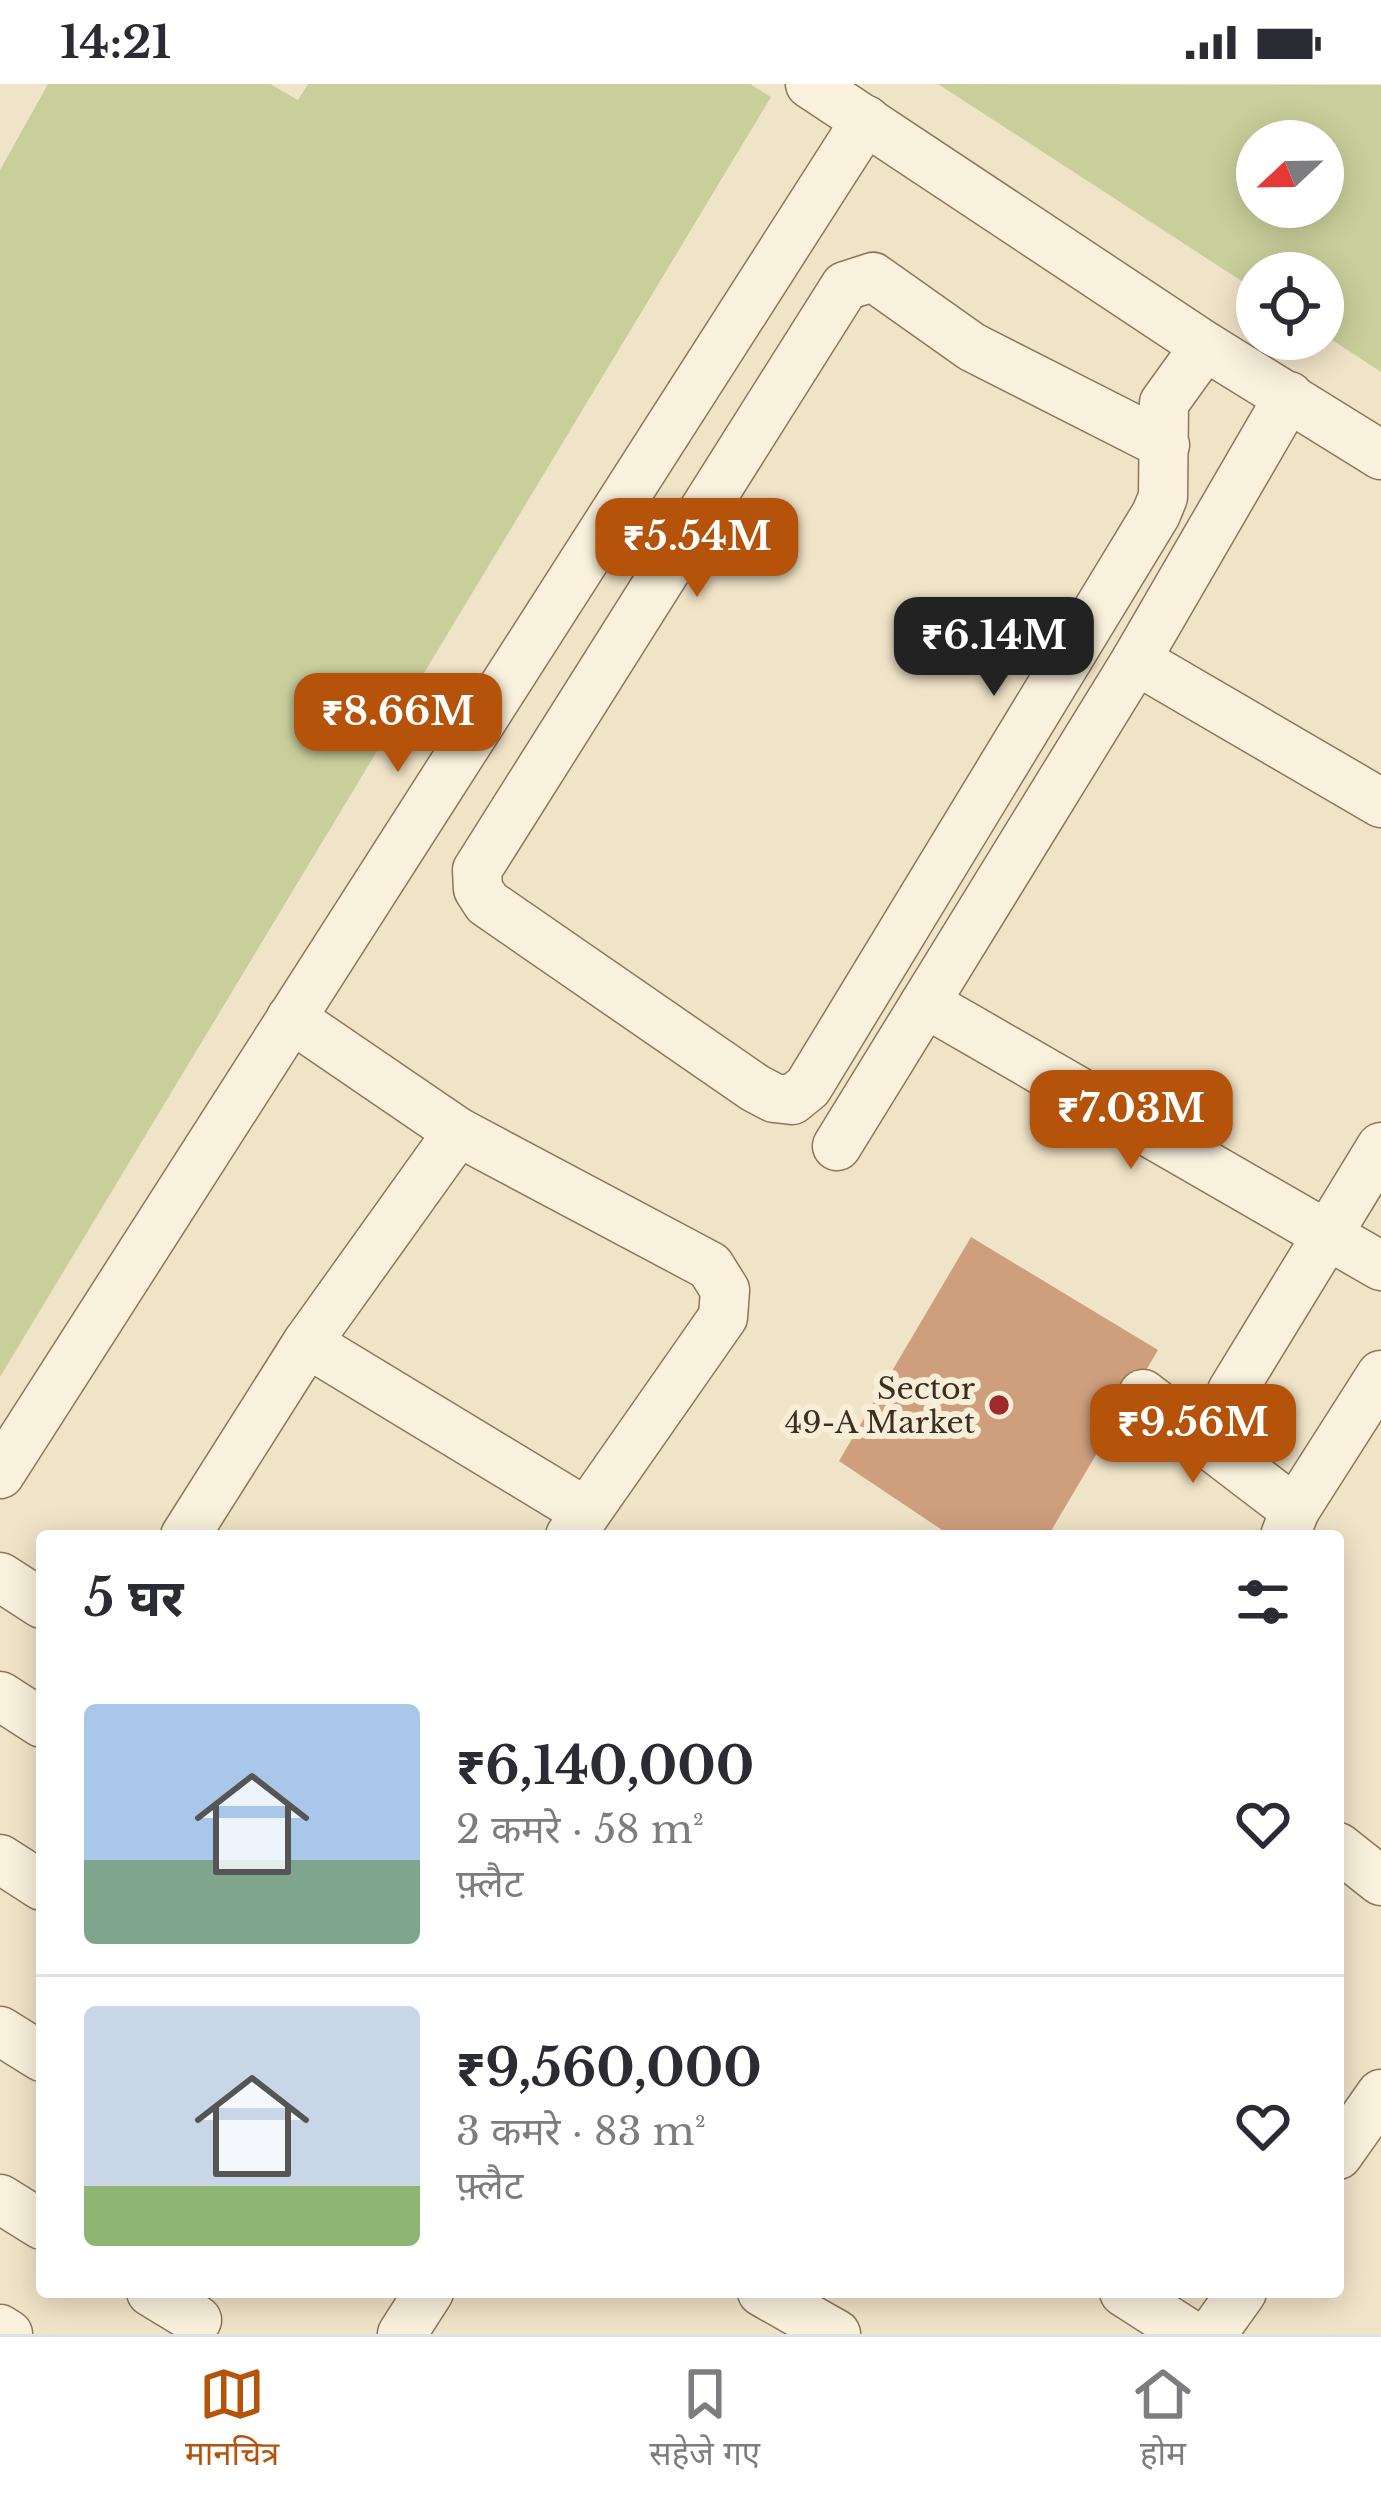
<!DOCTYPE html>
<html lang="hi">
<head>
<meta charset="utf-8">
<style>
  :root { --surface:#fff; --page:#f2f2f3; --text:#2b2b33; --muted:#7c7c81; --line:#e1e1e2; --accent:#b45309 }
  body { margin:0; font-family:"Libre Baskerville","Noto Sans Devanagari",serif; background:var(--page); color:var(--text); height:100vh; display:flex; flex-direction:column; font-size:45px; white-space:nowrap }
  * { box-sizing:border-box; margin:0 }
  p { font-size:39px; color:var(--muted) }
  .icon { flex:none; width:66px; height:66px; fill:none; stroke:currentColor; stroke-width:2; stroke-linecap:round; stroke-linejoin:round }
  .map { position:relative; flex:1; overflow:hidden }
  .side { position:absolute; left:36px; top:1446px; width:1308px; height:768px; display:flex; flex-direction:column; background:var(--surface); border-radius:12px; box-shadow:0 6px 30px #0003 }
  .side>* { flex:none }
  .needle { width:78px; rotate:248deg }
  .controls { position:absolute; left:1236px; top:36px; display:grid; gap:24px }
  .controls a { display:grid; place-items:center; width:108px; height:108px; border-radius:50%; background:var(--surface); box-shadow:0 6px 30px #0003; font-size:60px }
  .price { position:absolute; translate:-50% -102px; padding:0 27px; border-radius:24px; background:var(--accent); color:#fff; font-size:39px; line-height:78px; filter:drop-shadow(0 3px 6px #0008) }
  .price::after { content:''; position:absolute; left:50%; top:72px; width:36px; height:27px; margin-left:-18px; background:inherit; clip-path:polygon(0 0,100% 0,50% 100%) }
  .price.active { background:#222; color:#fff }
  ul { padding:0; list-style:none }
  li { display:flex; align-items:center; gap:36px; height:300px; padding:0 48px }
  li+li { border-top:3px solid var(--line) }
  li span { display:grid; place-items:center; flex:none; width:336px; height:240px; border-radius:12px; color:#555 }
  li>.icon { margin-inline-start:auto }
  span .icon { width:144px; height:144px; fill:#fffc; stroke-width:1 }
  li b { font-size:51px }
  h2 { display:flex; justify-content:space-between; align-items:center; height:144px; padding:0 48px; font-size:51px }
  .status { display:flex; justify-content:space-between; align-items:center; height:84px; padding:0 60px; background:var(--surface); direction:ltr }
  .status svg { height:33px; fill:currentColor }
  .dock { display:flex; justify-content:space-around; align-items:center; height:168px; border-top:3px solid var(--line); background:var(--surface); font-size:33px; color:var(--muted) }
  .dock a { display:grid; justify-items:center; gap:6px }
  .dock .active { color:var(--accent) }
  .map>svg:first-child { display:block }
</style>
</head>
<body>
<div class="status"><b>14:21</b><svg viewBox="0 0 49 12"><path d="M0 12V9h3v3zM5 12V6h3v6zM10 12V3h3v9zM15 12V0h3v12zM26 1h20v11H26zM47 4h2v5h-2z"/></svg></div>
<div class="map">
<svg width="1381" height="2250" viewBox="0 0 1381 2250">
  <rect width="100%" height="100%" fill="#f0e4c8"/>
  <g fill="#c9cf9b" fill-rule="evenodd">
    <path d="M 48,0 L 270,0 L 298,16 L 308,0 L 750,0 L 771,13 L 0,1293 L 0,86 Z"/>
    <path d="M 938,0 L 1381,1 L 1381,288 L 1323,250 L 1323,189 L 1257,189 L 1257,207 ZM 1257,57 L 1323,57 L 1323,123 L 1257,123 Z"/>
  </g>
  <path fill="#cf9f7d" d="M 971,1153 L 1158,1266 L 1048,1452 L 951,1452 L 839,1377 Z"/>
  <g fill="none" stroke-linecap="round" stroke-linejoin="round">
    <g stroke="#8d765c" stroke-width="51">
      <g id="minor">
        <path d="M 810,0 L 1205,262 L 1381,371"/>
        <path d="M 1165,361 L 972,263 L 873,193 L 845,202 L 477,786 L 478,805 L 487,819 L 755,1004 L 774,1014 L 792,1016 L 808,1003 L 1156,430 L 1163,413 L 1164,319 L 1205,262"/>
        <path d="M 1136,576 L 1381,719"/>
        <path d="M 925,919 L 1381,1182"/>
        <path d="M 291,934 L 458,1048 L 710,1182 L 725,1206 L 723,1233 L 570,1452"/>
        <path d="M 458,1048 L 307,1259 L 586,1428"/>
        <path d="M 837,1062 L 1136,576 L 1289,312"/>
        <path d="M 1232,1307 L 1381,1063"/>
        <path d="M 1143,1310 L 1295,1426"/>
        <path d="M 0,1390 L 866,36"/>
        <path d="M 185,1452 L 307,1259"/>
        <path d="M 1285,1452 L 1295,1426 L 1381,1291"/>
        <path d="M 0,1493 L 42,1520"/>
        <path d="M 0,1612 L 42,1639"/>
        <path d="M 1338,1763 L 1381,1797"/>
        <path d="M 0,1775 L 42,1802"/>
        <path d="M 0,1947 L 42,1973"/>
        <path d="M 1338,2071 L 1381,2010"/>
        <path d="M 0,2115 L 42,2141"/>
        <path d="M 151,2208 L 197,2236"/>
        <path d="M 762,2208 L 836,2250"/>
        <path d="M 1124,2208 L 1189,2250"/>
        <path d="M 0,2245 L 8,2250"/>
        <path d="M 402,2250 L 429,2208"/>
        <path d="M 1212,2250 L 1242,2208"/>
      </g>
    </g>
    <use href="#minor" stroke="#faf1dc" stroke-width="48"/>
  </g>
  <circle fill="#9e2a2b" stroke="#f7eed8" stroke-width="4.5" cx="999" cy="1321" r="12"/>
  <g text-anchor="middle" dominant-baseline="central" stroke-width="12" stroke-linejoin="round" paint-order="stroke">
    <g font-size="30" fill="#3d2e20" stroke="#f7eed8" text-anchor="end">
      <text x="975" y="1304">Sector<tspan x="975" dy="34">49-A Market</tspan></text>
    </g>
  </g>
</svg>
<div class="controls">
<a><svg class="needle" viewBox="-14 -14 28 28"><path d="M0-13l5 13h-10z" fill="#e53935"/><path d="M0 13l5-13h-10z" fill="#7c7c81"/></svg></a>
<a><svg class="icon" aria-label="locate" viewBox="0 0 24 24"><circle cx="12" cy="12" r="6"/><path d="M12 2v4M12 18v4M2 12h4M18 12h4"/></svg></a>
</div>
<b class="price" style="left:697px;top:516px">₹5.54M</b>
<b class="price active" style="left:994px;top:615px">₹6.14M</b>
<b class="price" style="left:398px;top:691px">₹8.66M</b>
<b class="price" style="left:1131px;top:1088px">₹7.03M</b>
<b class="price" style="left:1193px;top:1402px">₹9.56M</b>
<section class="side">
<h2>5 घर<svg class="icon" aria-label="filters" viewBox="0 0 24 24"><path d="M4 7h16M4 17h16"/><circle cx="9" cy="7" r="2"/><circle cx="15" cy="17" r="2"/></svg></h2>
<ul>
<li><span style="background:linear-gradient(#a9c7e8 65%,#7fa58c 0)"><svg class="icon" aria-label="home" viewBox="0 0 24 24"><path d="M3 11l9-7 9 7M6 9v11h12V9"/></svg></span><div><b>₹6,140,000</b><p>2 कमरे · 58 m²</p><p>फ़्लैट</p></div><svg class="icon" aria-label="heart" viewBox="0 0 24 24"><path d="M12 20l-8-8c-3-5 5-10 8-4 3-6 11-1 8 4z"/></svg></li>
<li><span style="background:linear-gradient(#c9d6e8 75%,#8fb573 0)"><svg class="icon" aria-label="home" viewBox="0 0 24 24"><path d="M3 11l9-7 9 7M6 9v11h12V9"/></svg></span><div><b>₹9,560,000</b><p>3 कमरे · 83 m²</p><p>फ़्लैट</p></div><svg class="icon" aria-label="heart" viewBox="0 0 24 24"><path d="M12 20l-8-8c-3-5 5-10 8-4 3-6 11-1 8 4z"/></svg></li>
</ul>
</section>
</div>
<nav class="dock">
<a class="active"><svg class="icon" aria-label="map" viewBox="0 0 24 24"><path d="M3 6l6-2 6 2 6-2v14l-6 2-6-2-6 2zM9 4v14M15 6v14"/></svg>मानचित्र</a>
<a><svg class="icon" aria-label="saved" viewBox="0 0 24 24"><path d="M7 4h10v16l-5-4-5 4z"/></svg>सहेजे गए</a>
<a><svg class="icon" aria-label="home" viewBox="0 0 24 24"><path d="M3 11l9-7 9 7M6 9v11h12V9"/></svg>होम</a>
</nav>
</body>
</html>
